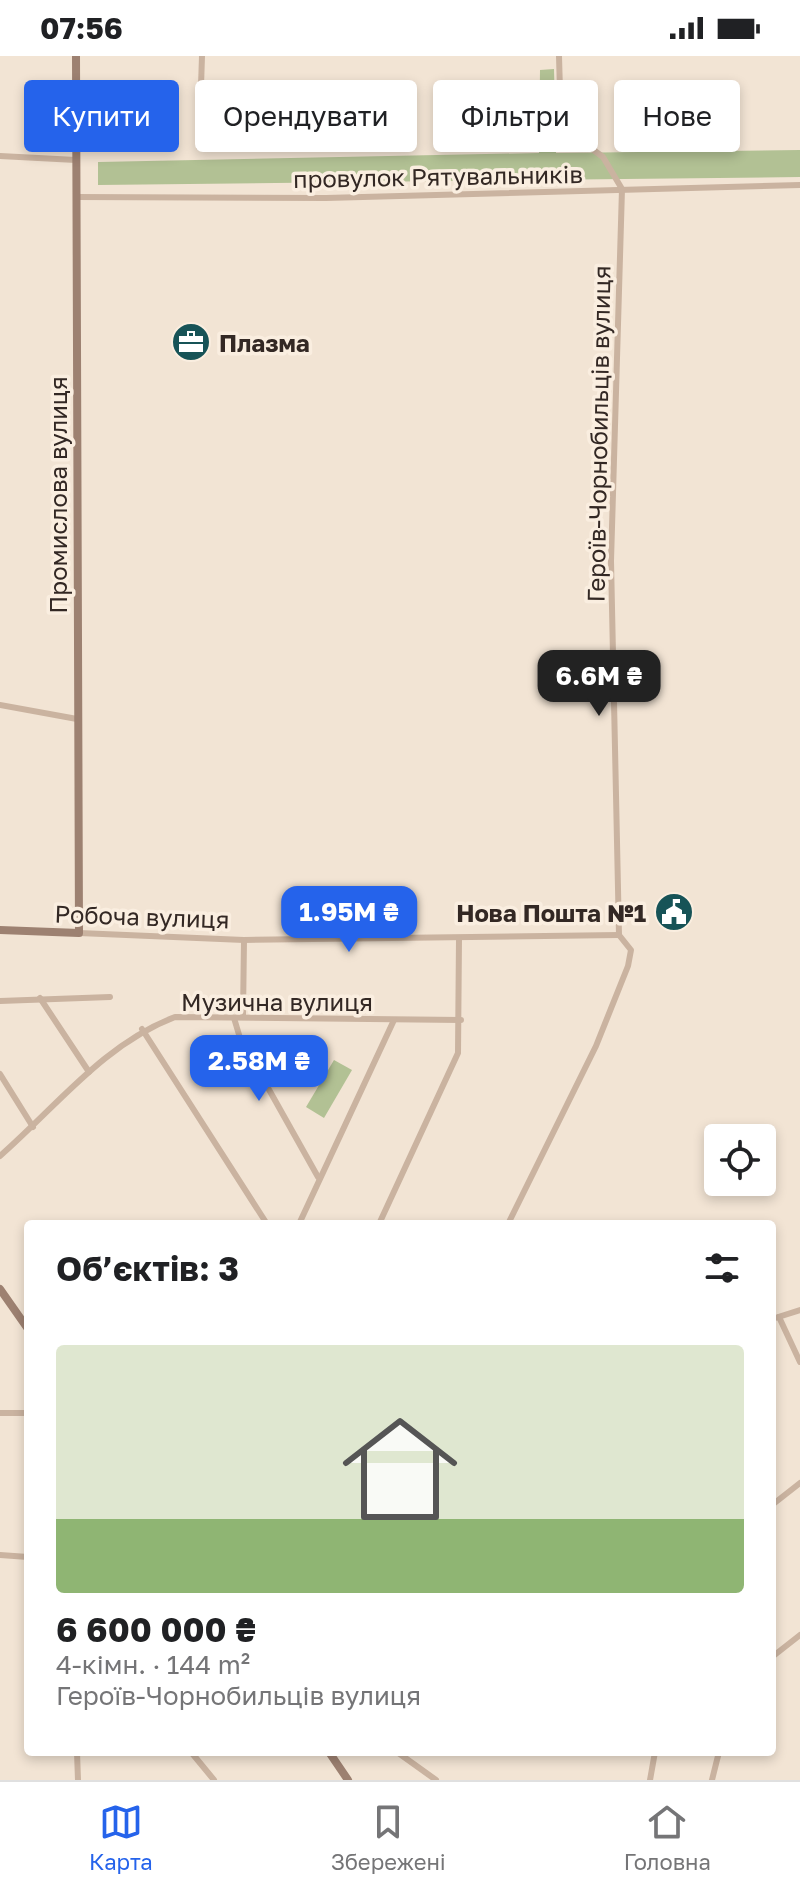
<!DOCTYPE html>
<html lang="uk">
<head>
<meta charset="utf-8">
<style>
  :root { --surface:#fff; --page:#f2f2f2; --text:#202124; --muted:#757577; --line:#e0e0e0; --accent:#2563eb }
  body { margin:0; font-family:"Golos Text",sans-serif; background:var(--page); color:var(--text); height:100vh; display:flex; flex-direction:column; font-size:30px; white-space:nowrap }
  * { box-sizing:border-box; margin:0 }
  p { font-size:26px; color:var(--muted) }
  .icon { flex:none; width:44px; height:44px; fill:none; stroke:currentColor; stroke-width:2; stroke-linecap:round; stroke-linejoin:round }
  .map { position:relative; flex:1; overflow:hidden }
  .drawer { position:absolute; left:24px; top:1164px; width:752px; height:536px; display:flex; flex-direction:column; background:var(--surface); border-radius:8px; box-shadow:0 4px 12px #0003 }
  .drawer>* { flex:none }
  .hud { position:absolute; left:24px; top:24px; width:752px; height:72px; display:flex; gap:16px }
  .buttons { position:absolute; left:704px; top:1068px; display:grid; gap:16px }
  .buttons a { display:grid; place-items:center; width:72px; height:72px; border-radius:8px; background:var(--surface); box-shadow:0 4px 12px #0003; font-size:40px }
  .price { position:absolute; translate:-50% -68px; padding:0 18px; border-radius:16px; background:var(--accent); color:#fff; font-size:26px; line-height:52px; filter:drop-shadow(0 2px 4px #0008) }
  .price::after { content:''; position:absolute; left:50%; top:48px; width:24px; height:18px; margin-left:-12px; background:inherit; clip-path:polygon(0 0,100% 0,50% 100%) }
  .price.active { background:#222; color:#fff }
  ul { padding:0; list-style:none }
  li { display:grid; align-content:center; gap:16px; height:424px; padding:0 32px }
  li span { display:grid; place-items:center; height:248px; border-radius:8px; color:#555 }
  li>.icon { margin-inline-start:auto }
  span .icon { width:144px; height:144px; fill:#fffc; stroke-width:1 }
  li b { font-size:34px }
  h2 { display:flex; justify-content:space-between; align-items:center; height:96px; padding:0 32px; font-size:34px }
  .tag { padding:0 28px; border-radius:8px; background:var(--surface); box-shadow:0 4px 12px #0003; font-size:28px; line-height:72px }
  .tag.active { background:var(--accent); color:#fff }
  .status { display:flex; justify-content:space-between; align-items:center; height:56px; padding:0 40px; background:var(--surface); direction:ltr }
  .status svg { height:22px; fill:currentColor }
  .menu { display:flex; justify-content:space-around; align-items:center; height:112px; border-top:2px solid var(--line); background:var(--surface); font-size:22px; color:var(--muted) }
  .menu a { display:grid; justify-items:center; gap:4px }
  .menu .active { color:var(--accent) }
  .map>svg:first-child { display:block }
</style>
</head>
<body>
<div class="status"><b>07:56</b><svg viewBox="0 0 49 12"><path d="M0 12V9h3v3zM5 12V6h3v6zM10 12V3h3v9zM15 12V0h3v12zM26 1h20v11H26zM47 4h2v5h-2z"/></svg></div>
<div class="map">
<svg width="800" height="1724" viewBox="0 0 800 1724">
  <rect width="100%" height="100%" fill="#f2e4d4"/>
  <g fill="#b2c194">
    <path d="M 554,13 L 556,97 L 800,94 L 800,121 L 98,129 L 98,106 L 539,97 L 540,14 Z"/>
    <path d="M 334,1004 L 352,1014 L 324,1062 L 306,1051 Z"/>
  </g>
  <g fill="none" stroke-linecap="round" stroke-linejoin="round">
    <g stroke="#cab3a0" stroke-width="6">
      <path d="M 199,91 L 202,0"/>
      <path d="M 0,100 L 76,104"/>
      <path d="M 76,141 L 326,142 L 800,129"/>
      <path d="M 0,649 L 77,663"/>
      <path d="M 79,877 L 244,884 L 619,879"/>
      <path d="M 40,942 L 89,1016"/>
      <path d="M 0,945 L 110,941"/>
      <path d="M 243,959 L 244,884"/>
      <path d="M 234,962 L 240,982 L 318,1121"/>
      <path d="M 142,973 L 267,1168"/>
      <path d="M 0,1018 L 33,1071"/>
      <path d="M 0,1100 C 56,1051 104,988 175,961 L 461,964"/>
      <path d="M 299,1168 L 394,964"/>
      <path d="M 379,1168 L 458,997 L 459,883"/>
      <path d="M 508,1168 L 596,990 L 628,910 L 631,894 L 619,879 L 611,505 L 622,133 L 603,101 L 561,70 L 559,0"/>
      <path d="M 779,1261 L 800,1306"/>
      <path d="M 772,1263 L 800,1254"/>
      <path d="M 0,1357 L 28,1357"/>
      <path d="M 772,1449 L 800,1427"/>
      <path d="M 0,1499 L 28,1501"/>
      <path d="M 772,1601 L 800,1579"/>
      <path d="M 77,1696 L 78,1724"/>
      <path d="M 191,1696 L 214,1724"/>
      <path d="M 397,1696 L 436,1724"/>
      <path d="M 650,1724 L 655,1696"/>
      <path d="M 712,1724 L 719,1696"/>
    </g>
    <g stroke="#9d8171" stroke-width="8">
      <path d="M 0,874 L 79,877 L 76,0"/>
      <path d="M 0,1233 L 28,1273"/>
      <path d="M 329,1696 L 348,1724"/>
    </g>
  </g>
  <defs>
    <g id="office-disc" transform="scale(2)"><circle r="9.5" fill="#175357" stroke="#faeee0"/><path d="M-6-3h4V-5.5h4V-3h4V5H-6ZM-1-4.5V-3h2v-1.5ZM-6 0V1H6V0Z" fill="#fff"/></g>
    <g id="civic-disc" transform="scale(2)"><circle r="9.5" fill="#175357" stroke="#faeee0"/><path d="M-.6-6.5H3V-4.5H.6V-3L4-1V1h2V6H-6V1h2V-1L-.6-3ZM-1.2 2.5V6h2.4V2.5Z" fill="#fff"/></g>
  </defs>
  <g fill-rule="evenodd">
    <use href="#office-disc" x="191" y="286"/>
    <use href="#civic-disc" x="674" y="856"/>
  </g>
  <g text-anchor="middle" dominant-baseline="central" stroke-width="7" stroke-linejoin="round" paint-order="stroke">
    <g font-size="24" fill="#332824" stroke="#faeee0">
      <text transform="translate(438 120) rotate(-1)">провулок Рятувальників</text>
      <text transform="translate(598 378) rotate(-89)">Героїв-Чорнобильців вулиця</text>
      <text transform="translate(57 439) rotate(-90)">Промислова вулиця</text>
      <text transform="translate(142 860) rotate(2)">Робоча вулиця</text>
      <text x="277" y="945">Музична вулиця</text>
    </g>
    <g font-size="24" font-weight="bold" fill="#332824" stroke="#faeee0" text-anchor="start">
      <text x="219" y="286">Плазма</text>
      <text x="646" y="856" text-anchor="end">Нова Пошта №1</text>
    </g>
  </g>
</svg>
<div class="buttons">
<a><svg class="icon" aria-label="locate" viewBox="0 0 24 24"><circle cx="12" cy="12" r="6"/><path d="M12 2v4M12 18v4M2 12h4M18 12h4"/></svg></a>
</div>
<b class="price active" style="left:599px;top:662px">6.6M ₴</b>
<b class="price" style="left:349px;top:898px">1.95M ₴</b>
<b class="price" style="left:259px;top:1047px">2.58M ₴</b>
<div class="hud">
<a class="tag active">Купити</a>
<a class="tag">Орендувати</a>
<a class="tag">Фільтри</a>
<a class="tag">Нове</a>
</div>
<section class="drawer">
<h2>Об’єктів: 3<svg class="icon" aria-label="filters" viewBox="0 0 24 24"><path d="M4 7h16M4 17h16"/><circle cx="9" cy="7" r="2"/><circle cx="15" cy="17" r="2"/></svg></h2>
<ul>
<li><span style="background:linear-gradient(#dfe7d0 70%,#8fb573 0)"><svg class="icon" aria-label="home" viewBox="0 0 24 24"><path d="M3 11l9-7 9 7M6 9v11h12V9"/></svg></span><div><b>6 600 000 ₴</b><p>4-кімн. · 144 m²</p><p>Героїв-Чорнобильців вулиця</p></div></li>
</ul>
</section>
</div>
<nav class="menu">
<a class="active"><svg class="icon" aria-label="map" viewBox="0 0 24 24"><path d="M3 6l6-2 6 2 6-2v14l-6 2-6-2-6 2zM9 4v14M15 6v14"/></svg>Карта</a>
<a><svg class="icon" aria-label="saved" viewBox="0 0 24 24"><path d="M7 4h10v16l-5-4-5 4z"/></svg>Збережені</a>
<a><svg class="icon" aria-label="home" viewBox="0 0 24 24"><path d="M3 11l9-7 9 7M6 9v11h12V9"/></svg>Головна</a>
</nav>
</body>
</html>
